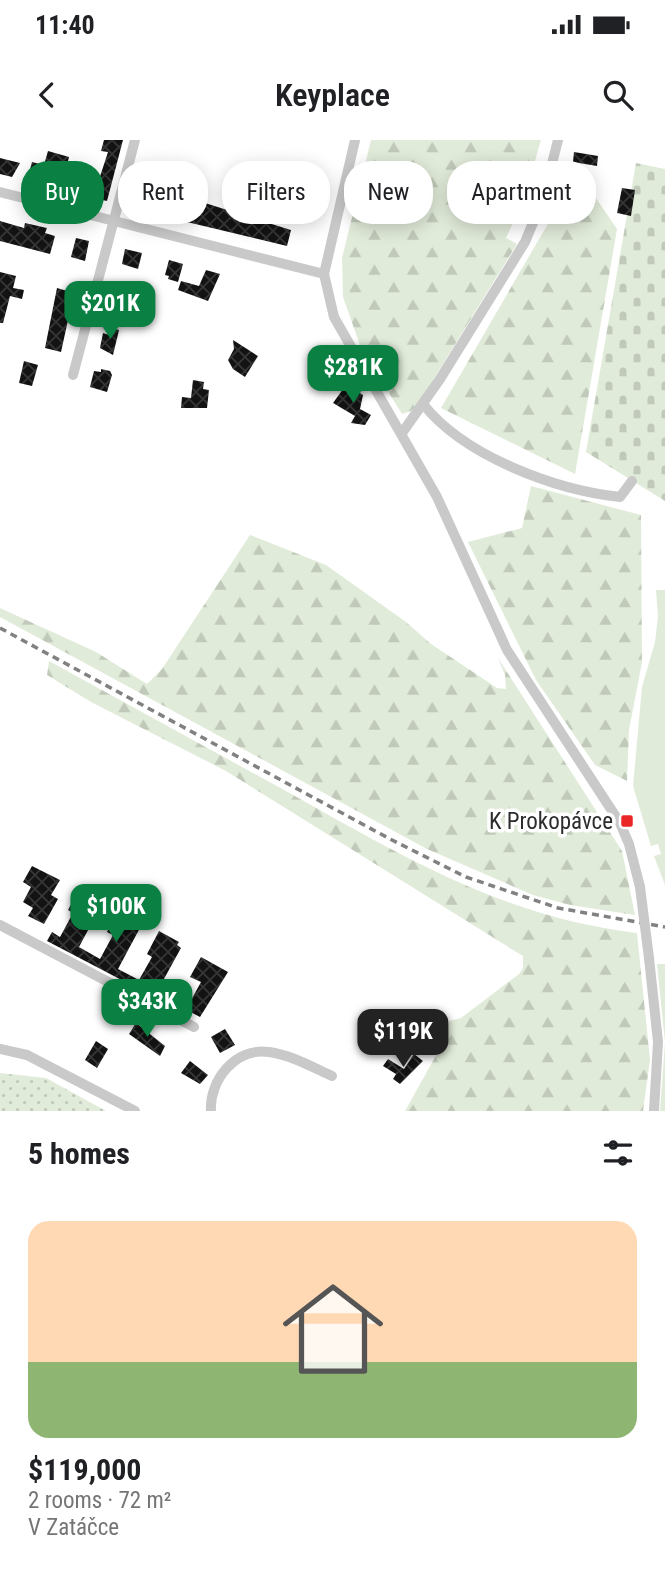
<!DOCTYPE html>
<html lang="en">
<head>
<meta charset="utf-8">
<style>
  :root { --surface:#fff; --page:#f6f6f6; --text:#202124; --muted:#757577; --line:#e0e0e0; --accent:#0b8043 }
  body { margin:0; font-family:"Roboto Condensed",sans-serif; background:var(--page); color:var(--text); height:100vh; display:flex; flex-direction:column; font-size:26px; white-space:nowrap }
  * { box-sizing:border-box; margin:0 }
  p { font-size:23px; color:var(--muted) }
  .icon { flex:none; width:38px; height:38px; fill:none; stroke:currentColor; stroke-width:2; stroke-linecap:round; stroke-linejoin:round }
  .map { position:relative; height:971px; overflow:hidden }
  .sheet { display:flex; flex-direction:column; background:var(--surface); flex:1 }
  .sheet>* { flex:none }
  .banner { position:absolute; left:21px; top:21px; width:623px; height:63px; display:flex; gap:14px }
  .price { position:absolute; translate:-50% -60px; padding:0 16px; border-radius:14px; background:var(--accent); color:#fff; font-size:23px; line-height:46px; filter:drop-shadow(0 2px 4px #0008) }
  .price::after { content:''; position:absolute; left:50%; top:42px; width:21px; height:16px; margin-left:-10px; background:inherit; clip-path:polygon(0 0,100% 0,50% 100%) }
  .price.current { background:#222; color:#fff }
  ul { padding:0; list-style:none }
  li { display:grid; align-content:center; gap:14px; height:371px; padding:0 28px }
  li+li { border-top:2px solid var(--line) }
  li span { display:grid; place-items:center; height:217px; border-radius:21px; color:#555 }
  li>.icon { margin-inline-start:auto }
  span .icon { width:126px; height:126px; fill:#fffc; stroke-width:1 }
  li b { font-size:30px }
  h2 { display:flex; justify-content:space-between; align-items:center; height:84px; padding:0 28px; font-size:30px }
  .chip { padding:0 24px; border-radius:28px; background:var(--surface); box-shadow:0 4px 18px #0003; font-size:24px; line-height:63px }
  .chip.current { background:var(--accent); color:#fff }
  .status { display:flex; justify-content:space-between; align-items:center; height:49px; padding:0 35px; background:var(--surface); direction:ltr }
  .status svg { height:19px; fill:currentColor }
  header { display:flex; justify-content:space-between; align-items:center; height:91px; padding:0 28px; background:var(--surface); font-size:32px; font-weight:600 }
  .map>svg:first-child { display:block }
</style>
</head>
<body>
<div class="status"><b>11:40</b><svg viewBox="0 0 49 12"><path d="M0 12V9h3v3zM5 12V6h3v6zM10 12V3h3v9zM15 12V0h3v12zM26 1h20v11H26zM47 4h2v5h-2z"/></svg></div>
<header><svg class="icon" aria-label="back" viewBox="0 0 24 24"><path d="M15 5l-7 7 7 7"/></svg>Keyplace<svg class="icon" aria-label="search" viewBox="0 0 24 24"><circle cx="10" cy="10" r="6"/><path d="M15 15l6 6"/></svg></header>
<div class="map">
<svg width="665" height="971" viewBox="0 0 665 971">
  <defs>
    <pattern id="grass-dots" width="8" height="8" patternUnits="userSpaceOnUse" patternTransform="scale(1.75)"><rect width="8" height="8" fill="#e1ebd9"/><path d="M2 2h.1M6 6h.1" fill="none" stroke="#c1caba" stroke-width="1.8" stroke-linecap="round"/></pattern>
    <pattern id="forest-firs" width="22" height="20" patternUnits="userSpaceOnUse" patternTransform="scale(1.75)"><rect width="22" height="20" fill="#e1ebd9"/><path d="M5 1l3.5 6h-7zM16 11l3.5 6h-7z" fill="#c1caba"/></pattern>
    <pattern id="cemetery-stones" width="16" height="16" patternUnits="userSpaceOnUse" patternTransform="scale(1.75)"><rect width="16" height="16" fill="#e1ebd9"/><path d="M2 7V4a2 2 0 0 1 4 0v3zM10 15v-3a2 2 0 0 1 4 0v3z" fill="#c1caba"/></pattern>
    <pattern id="building-cross-hatch" width="8" height="8" patternUnits="userSpaceOnUse" patternTransform="scale(1.75)"><rect width="8" height="8" fill="#131313"/><path d="M0 0l8 8M0 8l8-8" fill="none" stroke="#363636"/></pattern>
  </defs>
  <rect width="100%" height="100%" fill="#fff"/>
  <path fill="url(#grass-dots)" d="M 0,933 L 46,938 L 106,971 L 0,971 Z"/>
  <g fill="url(#forest-firs)">
    <path d="M 371,0 L 541,0 L 524,59 L 506,98 L 517,104 L 420,261 L 411,271 L 402,274 L 361,208 L 343,157 L 342,118 Z"/>
    <path d="M 578,32 L 617,89 L 575,334 L 441,268 Z"/>
    <path d="M 531,346 L 641,375 L 642,522 L 629,590 L 627,641 L 595,625 L 536,540 L 468,402 L 522,388 Z"/>
    <path d="M 250,395 L 326,425 L 406,482 L 431,504 L 497,548 L 506,549 L 505,535 L 498,518 L 622,711 L 635,775 L 570,765 L 533,755 L 427,709 L 0,477 L 0,468 L 96,512 L 147,544 L 162,529 Z"/>
    <path d="M 49,521 C 128,564 207,608 286,651 C 402,716 503,777 637,793 L 650,920 L 643,971 L 405,971 L 448,894 L 449,881 L 461,878 L 519,834 L 523,828 L 523,816 L 226,631 L 91,562 L 47,535 Z"/>
  </g>
  <path fill="url(#cemetery-stones)" d="M 636,23 L 665,29 L 665,361 L 586,312 Z"/>
  <g fill="#e1ebd9">
    <path d="M 656,450 L 665,450 L 665,745 L 654,716 L 661,714 L 658,704 L 651,706 L 633,646 L 642,547 L 655,502 L 658,476 Z"/>
    <path d="M 657,824 L 665,824 L 665,971 L 660,971 L 665,902 Z"/>
  </g>
  <g fill="url(#building-cross-hatch)">
    <path d="M 104,0 L 123,0 L 107,61 L 93,58 L 108,12 L 101,11 Z"/>
    <path d="M 48,11 L 69,17 L 61,50 L 27,41 L 32,22 L 44,25 Z"/>
    <path d="M 574,12 L 598,16 L 597,26 L 573,22 Z"/>
    <path d="M 0,18 L 20,23 L 12,37 L 0,34 Z"/>
    <path d="M 622,48 L 635,50 L 631,76 L 617,73 Z"/>
    <path d="M 145,53 L 187,64 L 189,58 L 291,90 L 287,106 L 141,71 Z"/>
    <path d="M 0,81 L 24,88 L 25,83 L 47,88 L 45,93 L 55,96 L 50,114 L 0,101 Z"/>
    <path d="M 76,98 L 89,101 L 85,121 L 71,117 Z"/>
    <path d="M 125,109 L 142,113 L 138,129 L 122,124 Z"/>
    <path d="M 169,120 L 183,124 L 178,142 L 168,139 L 169,136 L 165,135 Z"/>
    <path d="M 206,130 L 220,134 L 208,161 L 178,150 L 181,141 L 199,146 Z"/>
    <path d="M 0,132 L 16,136 L 13,148 L 24,150 L 22,159 L 10,156 L 3,183 L 0,183 Z"/>
    <path d="M 57,148 L 74,153 L 61,212 L 45,208 Z"/>
    <path d="M 112,188 L 119,190 L 113,215 L 100,208 L 103,193 L 109,195 Z"/>
    <path d="M 233,200 L 258,216 L 245,237 L 233,229 L 228,220 L 234,209 Z"/>
    <path d="M 24,221 L 38,225 L 32,246 L 19,243 Z"/>
    <path d="M 101,229 L 110,231 L 112,235 L 107,252 L 90,247 L 94,231 L 101,232 Z"/>
    <path d="M 193,240 L 204,242 L 203,249 L 209,250 L 207,268 L 181,268 L 182,257 L 191,258 Z"/>
    <path d="M 346,245 L 363,255 L 360,269 L 371,275 L 365,285 L 351,283 L 355,276 L 333,263 Z"/>
    <path d="M 32,726 L 60,740 L 51,755 L 58,759 L 44,784 L 28,776 L 33,768 L 23,762 L 31,747 L 23,742 Z"/>
    <path d="M 80,748 L 100,759 L 98,762 L 102,764 L 79,807 L 100,819 L 113,795 L 107,792 L 119,769 L 140,780 L 138,784 L 141,786 L 118,829 L 139,840 L 152,817 L 147,814 L 159,791 L 179,802 L 177,805 L 181,808 L 154,857 L 47,801 L 52,792 L 60,797 L 73,773 L 68,770 Z"/>
    <path d="M 201,817 L 228,832 L 200,877 L 164,858 L 168,850 L 190,862 L 201,842 L 190,837 Z"/>
    <path d="M 136,883 L 165,906 L 160,916 L 129,894 Z"/>
    <path d="M 225,889 L 235,905 L 220,913 L 211,897 Z"/>
    <path d="M 96,901 L 108,909 L 97,928 L 85,920 Z"/>
    <path d="M 414,914 L 423,921 L 400,944 L 393,939 L 396,934 L 383,926 L 388,919 L 404,929 Z"/>
    <path d="M 190,921 L 208,935 L 200,944 L 181,933 Z"/>
  </g>
  <g fill="none" stroke-linecap="round" stroke-linejoin="round">
    <g stroke="#c9c9c9" stroke-width="10">
      <path d="M 355,0 L 324,134 L 334,177 L 437,357 L 507,510 L 620,683 L 629,704 L 640,747"/>
      <path d="M 0,52 L 324,134"/>
      <path d="M 73,235 L 135,0"/>
      <path d="M 423,264 C 464,316 555,350 620,357 L 632,341"/>
      <path d="M 402,293 L 440,239 L 525,102 L 543,59 L 558,0"/>
      <path d="M 0,785 L 194,887"/>
      <path d="M 649,818 L 658,902 L 654,971"/>
      <path d="M 0,909 L 27,915 L 135,971"/>
      <path d="M 211,971 C 209,941 235,907 269,912 C 291,915 312,927 332,936"/>
    </g>
    <path stroke="#818181" stroke-width="3.5" stroke-dasharray="7 5" stroke-linecap="butt" d="M 0,488 L 390,699 L 466,737 L 558,768 L 665,787"/>
    <path stroke="#c9c9c9" stroke-width="10" d="M 640,747 L 649,818"/>
  </g>
  <rect fill="#eb2627" stroke="#fff" stroke-width="2.5" x="620" y="674" width="14" height="14" rx="3.5"/>
  <g text-anchor="middle" dominant-baseline="central" stroke-width="7" stroke-linejoin="round" paint-order="stroke">
    <g font-size="23" fill="#2c2c2c" stroke="#fff" text-anchor="end">
      <text x="613" y="681">K Prokopávce</text>
    </g>
  </g>
</svg>
<b class="price" style="left:110px;top:201px">$201K</b>
<b class="price" style="left:353px;top:265px">$281K</b>
<b class="price" style="left:116px;top:804px">$100K</b>
<b class="price" style="left:147px;top:899px">$343K</b>
<b class="price current" style="left:403px;top:929px">$119K</b>
<div class="banner">
<a class="chip current">Buy</a>
<a class="chip">Rent</a>
<a class="chip">Filters</a>
<a class="chip">New</a>
<a class="chip">Apartment</a>
</div>
</div>
<section class="sheet">
<h2>5 homes<svg class="icon" aria-label="filters" viewBox="0 0 24 24"><path d="M4 7h16M4 17h16"/><circle cx="9" cy="7" r="2"/><circle cx="15" cy="17" r="2"/></svg></h2>
<ul>
<li><span style="background:linear-gradient(#ffd9b3 65%,#8fb573 0)"><svg class="icon" aria-label="home" viewBox="0 0 24 24"><path d="M3 11l9-7 9 7M6 9v11h12V9"/></svg></span><div><b>$119,000</b><p>2 rooms · 72 m²</p><p>V Zatáčce</p></div></li>
</ul>
</section>
</body>
</html>
